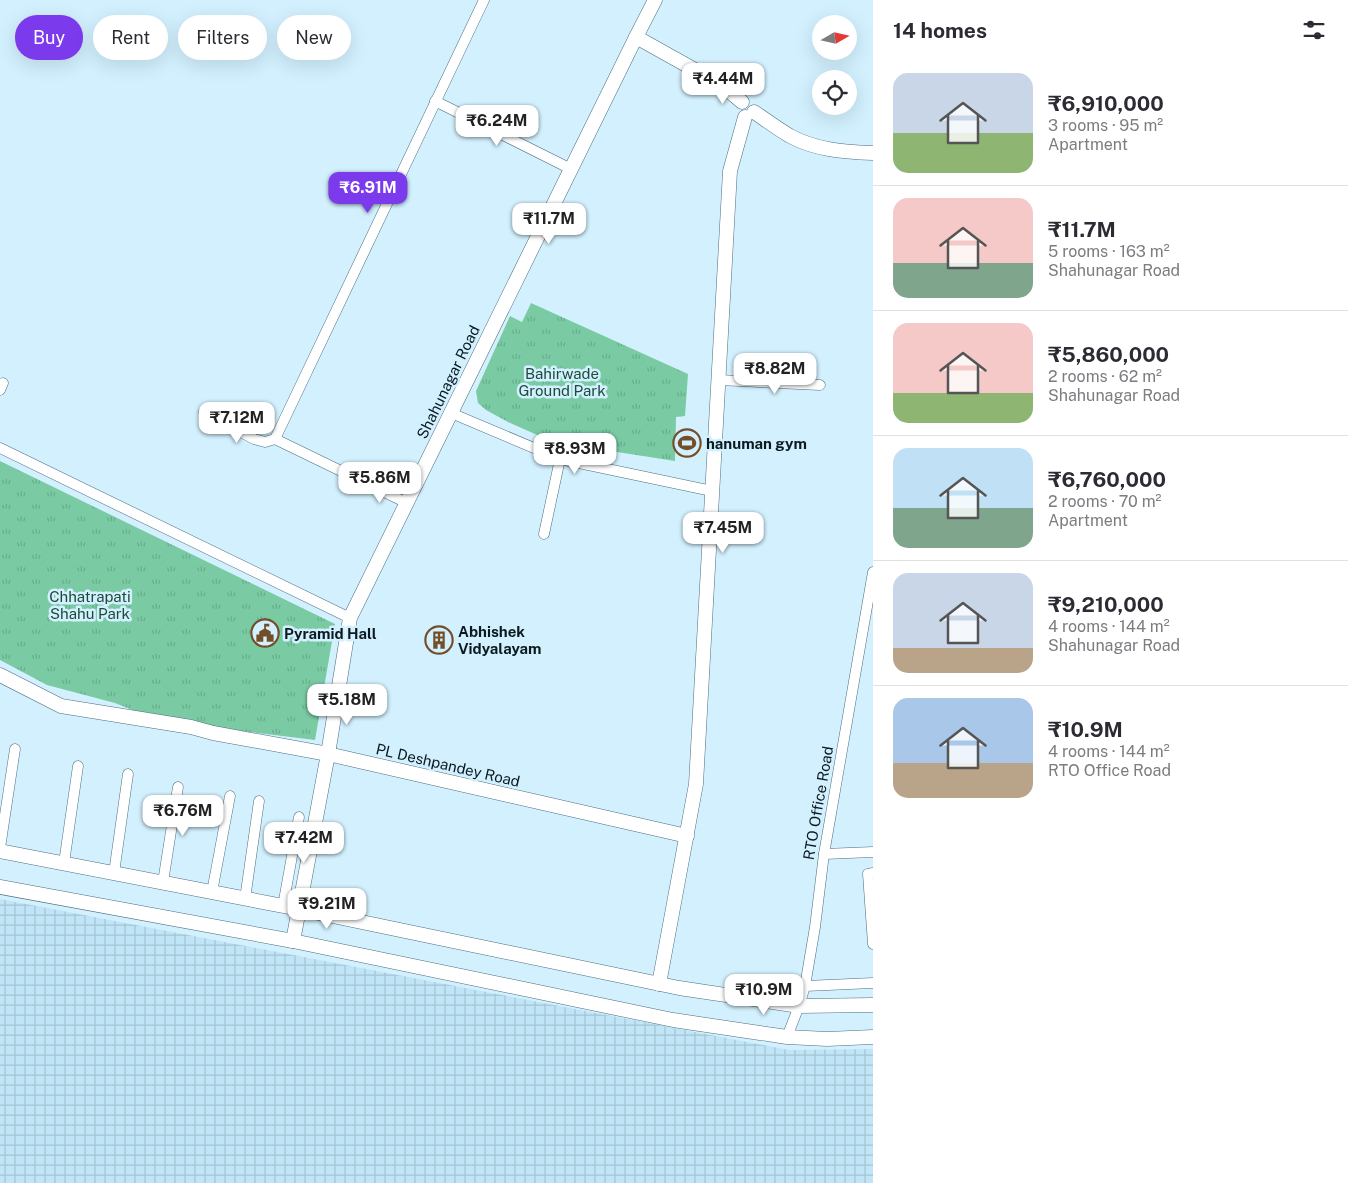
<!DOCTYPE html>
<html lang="en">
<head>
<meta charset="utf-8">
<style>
  :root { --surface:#fff; --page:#f2f2f3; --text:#2b2b33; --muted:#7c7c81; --line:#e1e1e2; --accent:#7c3aed }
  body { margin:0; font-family:"Public Sans",sans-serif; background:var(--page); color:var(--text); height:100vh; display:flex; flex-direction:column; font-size:19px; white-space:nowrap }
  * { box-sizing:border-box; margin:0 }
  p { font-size:16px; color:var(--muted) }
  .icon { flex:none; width:28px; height:28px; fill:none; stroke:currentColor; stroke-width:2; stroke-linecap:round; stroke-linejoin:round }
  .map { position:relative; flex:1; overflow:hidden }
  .side { display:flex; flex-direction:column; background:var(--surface); width:475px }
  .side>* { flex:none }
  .hud { position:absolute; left:15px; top:15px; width:475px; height:45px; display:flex; gap:10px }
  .needle { width:32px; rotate:81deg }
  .tools { position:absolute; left:812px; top:15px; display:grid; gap:10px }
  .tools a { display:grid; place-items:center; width:45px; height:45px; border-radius:50%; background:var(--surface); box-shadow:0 5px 20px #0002; font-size:25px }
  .price { position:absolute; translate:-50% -42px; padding:0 11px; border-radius:10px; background:#fff; color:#222; font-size:16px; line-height:32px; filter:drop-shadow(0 1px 2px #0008) }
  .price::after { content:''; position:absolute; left:50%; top:30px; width:15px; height:11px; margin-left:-8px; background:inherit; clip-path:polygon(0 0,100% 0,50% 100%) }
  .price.active { background:var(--accent); color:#fff }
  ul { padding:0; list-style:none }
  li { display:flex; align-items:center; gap:15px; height:125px; padding:0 20px }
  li+li { border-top:1px solid var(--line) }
  li span { display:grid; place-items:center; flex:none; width:140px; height:100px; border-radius:15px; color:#555 }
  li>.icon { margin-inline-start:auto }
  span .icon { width:60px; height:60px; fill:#fffc; stroke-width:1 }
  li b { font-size:21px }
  h2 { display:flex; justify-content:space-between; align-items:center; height:60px; padding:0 20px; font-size:21px }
  .chip { padding:0 18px; border-radius:22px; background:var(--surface); box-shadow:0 5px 20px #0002; font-size:18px; line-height:45px }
  .chip.active { background:var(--accent); color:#fff }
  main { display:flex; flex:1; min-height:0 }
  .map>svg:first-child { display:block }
</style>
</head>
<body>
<main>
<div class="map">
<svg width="873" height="1183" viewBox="0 0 873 1183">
  <defs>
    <pattern id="industrial-grid" width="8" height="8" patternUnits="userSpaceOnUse" patternTransform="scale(1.25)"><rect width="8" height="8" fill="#c0e5f6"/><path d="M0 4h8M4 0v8" fill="none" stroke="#a4c4d3"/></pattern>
    <pattern id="grass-tufts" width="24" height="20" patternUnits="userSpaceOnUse" patternTransform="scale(1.25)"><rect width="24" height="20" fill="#7acba4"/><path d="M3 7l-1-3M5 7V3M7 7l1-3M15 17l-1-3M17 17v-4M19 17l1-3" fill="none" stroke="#68ae8d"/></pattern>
  </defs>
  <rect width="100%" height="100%" fill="#d2f0fe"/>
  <path fill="url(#industrial-grid)" d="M 0,899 L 789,1050 L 873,1049 L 873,1183 L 0,1183 Z"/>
  <g fill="url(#grass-tufts)">
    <path d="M 531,303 L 688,374 L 685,416 L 676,417 L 675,461 L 553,442 L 508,422 L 486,410 L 478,403 L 476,391 L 510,316 L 522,322 Z"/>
    <path d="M 0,461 L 335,624 L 315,740 L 219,728 L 165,723 L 115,703 L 47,685 L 0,660 Z"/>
  </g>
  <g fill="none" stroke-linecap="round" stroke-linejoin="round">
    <g stroke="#4c6e7e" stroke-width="11">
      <g id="street">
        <path d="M 435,101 L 571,169"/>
        <path d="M 719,380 L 820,385"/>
        <path d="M 0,390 L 3,383"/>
        <path d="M 204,412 L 254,439 L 265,442 L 275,439 L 407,503"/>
        <path d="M 451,413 L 560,459 L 712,491"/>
        <path d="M 275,439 L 484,0"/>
        <path d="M 0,448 L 350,618"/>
        <path d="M 544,534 L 560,459"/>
        <path d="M 0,848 L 15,749"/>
        <path d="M 824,854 L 873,852"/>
        <path d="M 64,863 L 78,766"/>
        <path d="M 114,873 L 128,774"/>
        <path d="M 873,873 L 868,874 L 873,944"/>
        <path d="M 163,882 L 178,787"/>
        <path d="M 212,892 L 230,796"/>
        <path d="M 245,899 L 259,801"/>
        <path d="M 283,906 L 299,817"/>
        <path d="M 805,986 L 873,983"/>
        <path d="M 787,1037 L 799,1006 L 805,986 L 815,927 L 824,854 L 873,572"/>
      </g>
    </g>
    <g stroke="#4c6e7e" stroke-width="15">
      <g id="secondary">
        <path d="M 636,37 L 722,85 L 742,102"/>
        <path d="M 754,112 C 766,120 778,129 790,136 C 816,150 844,152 873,153"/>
        <path d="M 0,675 L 61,706 L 191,727 L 213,733 L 328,754 L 687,836"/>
        <path d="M 0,851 L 299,909 L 679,988 L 799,1006 L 873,1005"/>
        <path d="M 0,887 L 293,941 L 673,1020 L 787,1037 L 827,1039 L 873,1037"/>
        <path d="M 293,941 L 328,754 L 350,618 L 636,37 L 655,0"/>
        <path d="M 659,984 L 696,784 L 730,171 L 745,117"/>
      </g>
    </g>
    <use href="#street" stroke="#fff" stroke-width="10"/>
    <use href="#secondary" stroke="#fff" stroke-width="14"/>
  </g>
  <defs>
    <g id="stadium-ring" transform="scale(1.4375)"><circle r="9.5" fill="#d2f0fe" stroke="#734e29" stroke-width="1.5"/><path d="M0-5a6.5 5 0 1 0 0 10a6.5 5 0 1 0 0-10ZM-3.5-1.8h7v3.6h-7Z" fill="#734e29"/></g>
    <g id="civic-ring" transform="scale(1.4375)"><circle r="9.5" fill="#d2f0fe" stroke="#734e29" stroke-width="1.5"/><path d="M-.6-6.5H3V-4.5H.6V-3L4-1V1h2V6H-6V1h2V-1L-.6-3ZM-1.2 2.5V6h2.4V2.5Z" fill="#734e29"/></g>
    <g id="building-ring" transform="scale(1.4375)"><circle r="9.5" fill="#d2f0fe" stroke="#734e29" stroke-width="1.5"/><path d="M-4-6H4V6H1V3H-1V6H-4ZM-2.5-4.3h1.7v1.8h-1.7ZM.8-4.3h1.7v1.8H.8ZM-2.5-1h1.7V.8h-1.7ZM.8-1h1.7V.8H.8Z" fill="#734e29"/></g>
  </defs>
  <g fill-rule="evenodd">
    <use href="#stadium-ring" x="687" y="443"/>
    <use href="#civic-ring" x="265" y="633"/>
    <use href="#building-ring" x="439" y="640"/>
  </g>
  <g text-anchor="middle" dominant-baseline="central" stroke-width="5" stroke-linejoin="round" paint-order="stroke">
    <g font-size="15" fill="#1d4b37" stroke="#d2f0fe">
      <text x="562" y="373">Bahirwade<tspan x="562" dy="17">Ground Park</tspan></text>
      <text x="90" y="596">Chhatrapati<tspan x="90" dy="17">Shahu Park</tspan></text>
    </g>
    <g font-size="15" fill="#0c1a20" stroke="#d2f0fe">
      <text transform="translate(448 382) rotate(-64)">Shahunagar Road</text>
      <text transform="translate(448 765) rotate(13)">PL Deshpandey Road</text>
      <text transform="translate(818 803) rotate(-80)">RTO Office Road</text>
    </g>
    <g font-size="15" font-weight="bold" fill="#0c1a20" stroke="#d2f0fe" text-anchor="start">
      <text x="706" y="443">hanuman gym</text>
      <text x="458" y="631">Abhishek<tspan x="458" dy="17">Vidyalayam</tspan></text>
      <text x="284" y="633">Pyramid Hall</text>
    </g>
  </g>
</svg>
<div class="tools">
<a><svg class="needle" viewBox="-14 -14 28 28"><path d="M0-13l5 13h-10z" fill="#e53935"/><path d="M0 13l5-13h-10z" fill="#7c7c81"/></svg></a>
<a><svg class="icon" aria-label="locate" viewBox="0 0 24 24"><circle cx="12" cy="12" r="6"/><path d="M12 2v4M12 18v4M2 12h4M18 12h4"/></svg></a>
</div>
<b class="price" style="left:723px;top:105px">₹4.44M</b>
<b class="price" style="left:497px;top:147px">₹6.24M</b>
<b class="price active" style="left:368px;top:214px">₹6.91M</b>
<b class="price" style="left:549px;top:245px">₹11.7M</b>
<b class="price" style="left:775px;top:395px">₹8.82M</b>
<b class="price" style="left:237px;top:444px">₹7.12M</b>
<b class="price" style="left:575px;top:475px">₹8.93M</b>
<b class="price" style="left:380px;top:504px">₹5.86M</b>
<b class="price" style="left:723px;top:554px">₹7.45M</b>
<b class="price" style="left:347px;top:726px">₹5.18M</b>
<b class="price" style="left:183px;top:837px">₹6.76M</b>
<b class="price" style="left:304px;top:864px">₹7.42M</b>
<b class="price" style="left:327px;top:930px">₹9.21M</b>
<b class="price" style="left:764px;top:1016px">₹10.9M</b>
<div class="hud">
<a class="chip active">Buy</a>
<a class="chip">Rent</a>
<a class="chip">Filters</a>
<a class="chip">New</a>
</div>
</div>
<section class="side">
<h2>14 homes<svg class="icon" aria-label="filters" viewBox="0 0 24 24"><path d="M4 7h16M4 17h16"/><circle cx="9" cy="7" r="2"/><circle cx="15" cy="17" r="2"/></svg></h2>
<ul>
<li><span style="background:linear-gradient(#c9d6e8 60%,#8fb573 0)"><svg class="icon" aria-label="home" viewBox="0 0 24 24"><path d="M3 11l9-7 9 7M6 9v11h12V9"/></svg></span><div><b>₹6,910,000</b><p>3 rooms · 95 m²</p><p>Apartment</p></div></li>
<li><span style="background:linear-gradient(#f6c9c9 65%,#7fa58c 0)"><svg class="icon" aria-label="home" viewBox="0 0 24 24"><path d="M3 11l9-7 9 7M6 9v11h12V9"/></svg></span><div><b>₹11.7M</b><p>5 rooms · 163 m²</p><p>Shahunagar Road</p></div></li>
<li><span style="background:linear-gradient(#f6c9c9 70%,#8fb573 0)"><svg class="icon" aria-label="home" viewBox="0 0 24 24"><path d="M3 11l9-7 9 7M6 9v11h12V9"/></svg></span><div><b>₹5,860,000</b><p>2 rooms · 62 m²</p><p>Shahunagar Road</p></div></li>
<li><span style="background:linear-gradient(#bfe0f5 60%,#7fa58c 0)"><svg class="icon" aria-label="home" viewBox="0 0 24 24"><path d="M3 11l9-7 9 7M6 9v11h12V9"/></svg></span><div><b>₹6,760,000</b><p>2 rooms · 70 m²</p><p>Apartment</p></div></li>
<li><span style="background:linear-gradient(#c9d6e8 75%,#b9a48a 0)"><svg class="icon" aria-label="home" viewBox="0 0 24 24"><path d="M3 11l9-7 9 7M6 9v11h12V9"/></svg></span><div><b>₹9,210,000</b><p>4 rooms · 144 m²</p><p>Shahunagar Road</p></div></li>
<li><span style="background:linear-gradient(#a9c7e8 65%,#b9a48a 0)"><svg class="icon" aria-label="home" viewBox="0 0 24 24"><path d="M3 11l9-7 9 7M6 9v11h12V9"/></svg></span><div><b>₹10.9M</b><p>4 rooms · 144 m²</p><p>RTO Office Road</p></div></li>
</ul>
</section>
</main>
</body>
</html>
